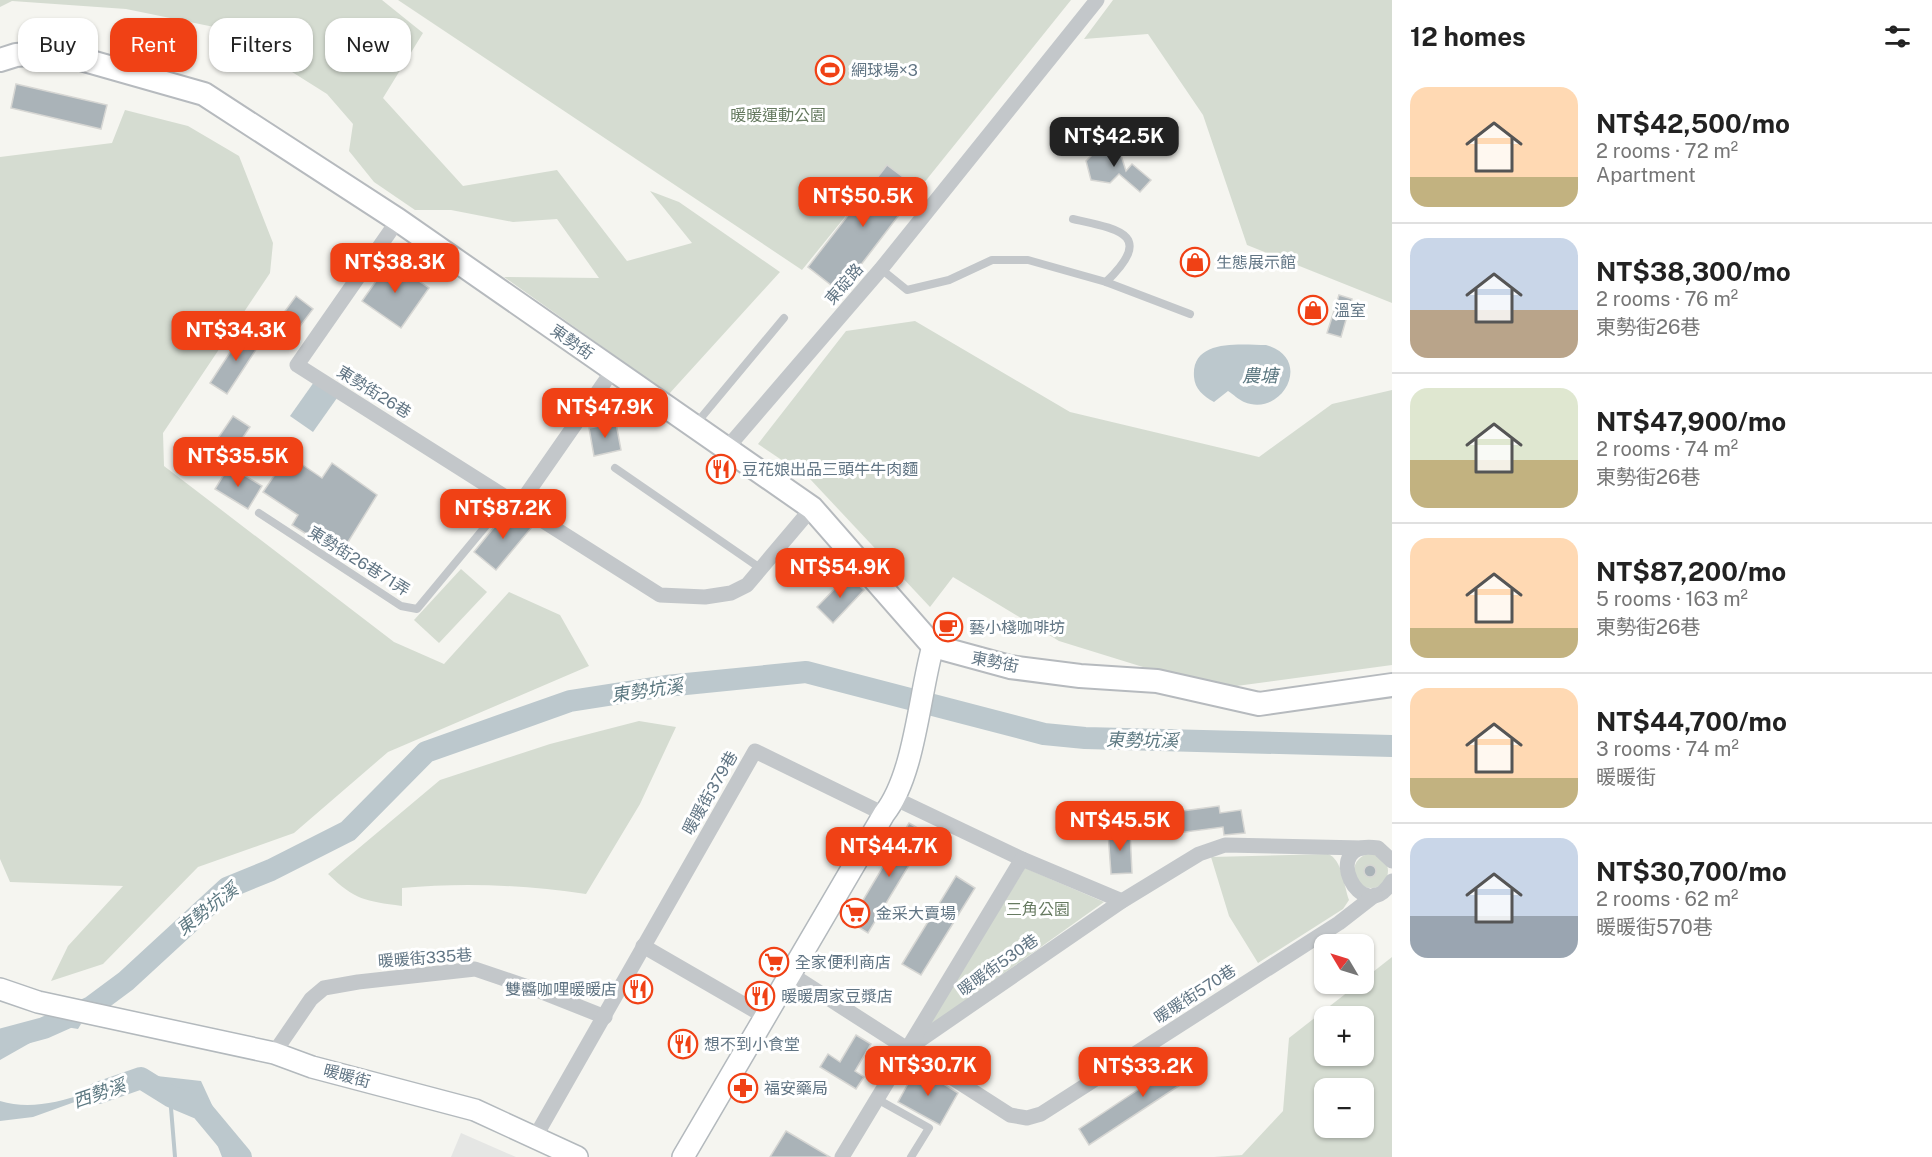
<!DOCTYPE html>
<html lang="en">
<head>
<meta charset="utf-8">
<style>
  :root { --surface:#fff; --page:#f2f2f2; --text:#222; --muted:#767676; --line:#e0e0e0; --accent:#f04115 }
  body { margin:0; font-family:"Public Sans","Noto Sans TC",sans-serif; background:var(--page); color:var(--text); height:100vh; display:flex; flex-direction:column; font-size:22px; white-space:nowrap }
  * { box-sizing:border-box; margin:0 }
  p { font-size:20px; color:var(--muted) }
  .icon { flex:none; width:33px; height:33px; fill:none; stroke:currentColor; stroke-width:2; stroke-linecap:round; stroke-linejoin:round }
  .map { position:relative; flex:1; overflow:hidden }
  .panel { display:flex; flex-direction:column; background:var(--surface); width:540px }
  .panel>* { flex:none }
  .hud { position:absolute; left:18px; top:18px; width:570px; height:54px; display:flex; gap:12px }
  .needle { width:39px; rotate:308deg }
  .controls { position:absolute; left:1314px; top:934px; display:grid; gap:12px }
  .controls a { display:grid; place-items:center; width:60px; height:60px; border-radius:12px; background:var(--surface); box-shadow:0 2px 4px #0004; font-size:30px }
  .price { position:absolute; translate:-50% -51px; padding:0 14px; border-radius:12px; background:var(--accent); color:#fff; font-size:20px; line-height:39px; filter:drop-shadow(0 2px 3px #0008) }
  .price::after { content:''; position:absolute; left:50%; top:36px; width:18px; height:14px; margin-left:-9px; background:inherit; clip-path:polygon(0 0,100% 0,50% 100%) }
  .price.current { background:#222; color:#fff }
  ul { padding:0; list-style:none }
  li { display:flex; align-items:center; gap:18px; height:150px; padding:0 18px }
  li+li { border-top:2px solid var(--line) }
  li span { display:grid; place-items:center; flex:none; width:168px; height:120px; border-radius:18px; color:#555 }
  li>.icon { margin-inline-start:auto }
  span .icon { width:72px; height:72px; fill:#fffc; stroke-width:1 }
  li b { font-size:26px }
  h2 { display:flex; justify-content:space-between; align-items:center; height:72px; padding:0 18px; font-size:26px }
  .tag { padding:0 21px; border-radius:18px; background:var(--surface); box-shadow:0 2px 4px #0004; font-size:21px; line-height:54px }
  .tag.current { background:var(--accent); color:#fff }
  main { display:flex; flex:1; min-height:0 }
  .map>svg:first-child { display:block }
</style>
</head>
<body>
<main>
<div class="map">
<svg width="1392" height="1157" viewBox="0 0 1392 1157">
  <rect width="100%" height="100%" fill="#f5f5f0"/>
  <path fill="#e5e6e4" d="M 461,1133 L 516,1157 L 451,1157 Z"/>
  <g fill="#d5dcd1" fill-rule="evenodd">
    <path d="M 0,0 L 382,0 L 423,33 L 383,98 L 463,186 L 557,170 L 627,261 L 692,243 L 650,191 L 679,202 L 780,272 L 669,394 L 504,277 L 599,278 L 557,219 L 513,222 L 451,210 L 415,210 L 374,182 L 349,151 L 353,124 L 327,94 L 224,29 L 126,9 L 12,1 L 0,7 Z"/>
    <path d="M 398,0 L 1071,0 L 919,189 L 887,165 L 802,270 Z"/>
    <path d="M 1113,0 L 1392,0 L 1392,303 L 1247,245 L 1203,115 L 1148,34 L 1084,39 Z"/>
    <path d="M 125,110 L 188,126 L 239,156 L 273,243 L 270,273 L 163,433 L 164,466 L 394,642 L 444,664 L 509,592 L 560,615 L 589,666 L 388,752 L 294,833 L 198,867 L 103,964 L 51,981 L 68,946 L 123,886 L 10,882 L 0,859 L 0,157 L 112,143 Z"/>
    <path d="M 915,321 L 1070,412 L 1259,457 L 1332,404 L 1392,390 L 1392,665 L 1214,689 L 1059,641 L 953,577 L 930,607 L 810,479 L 758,444 L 846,331 Z"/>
    <path d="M 461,569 L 487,592 L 439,643 L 414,620 Z"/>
    <path d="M 639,721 L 676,727 L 640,804 L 586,894 C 524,885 464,882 402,888 L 402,906 C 365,901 355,900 328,874 L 440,780 L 550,744 Z"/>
    <path d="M 1328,854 C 1342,859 1344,886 1349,900 L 1343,909 L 1258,963 L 1229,916 L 1211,857 Z"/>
    <circle cx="1371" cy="871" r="17"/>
    <path d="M 1025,868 L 1104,902 L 926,1029 Z"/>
    <path d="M 1392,957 L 1392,1157 L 1214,1157 L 1242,1155 L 1283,1111 L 1289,1038 L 1358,984 L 1364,984 L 1364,979 ZM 1324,1017 L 1364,1017 L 1364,1056 L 1324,1056 ZM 1324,1089 L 1364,1089 L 1364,1128 L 1324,1128 Z"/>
  </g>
  <g fill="#bcc8cd">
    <path d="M 1266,345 C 1314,358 1283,418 1244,402 C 1239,400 1233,394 1228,391 L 1214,402 C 1203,396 1195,389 1194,377 C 1191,338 1241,345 1266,345 Z"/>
    <path d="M 314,382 L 337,398 L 313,432 L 290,416 Z"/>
    <path d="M 53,1019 L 81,1024 L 78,1029 L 60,1026 L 0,1060 L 0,1031 L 7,1035 Z"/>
    <path d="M 139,1074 L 201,1081 L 236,1157 L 222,1157 L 212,1131 L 144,1077 L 33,1117 L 0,1121 L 0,1101 C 46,1115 96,1088 139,1074 Z"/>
  </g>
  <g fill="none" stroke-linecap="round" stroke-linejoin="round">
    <path stroke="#bcc8cd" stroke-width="4" d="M 170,1096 L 175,1157"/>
    <g stroke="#bcc8cd" stroke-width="22">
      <path d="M 0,1040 L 44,1028 L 91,1007 L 126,981 L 227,888 L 271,870 L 348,831 L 426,752 L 570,701 L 666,686 L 806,672 L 1044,734 L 1085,738 L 1392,746"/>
      <path d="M 98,1093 L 141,1078 L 170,1096 L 201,1109 L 241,1157"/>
    </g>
  </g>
  <g fill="#aab3b8" stroke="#d6d6d3" stroke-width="1.5">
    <path d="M 16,84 L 107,105 L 101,129 L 11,108 Z"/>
    <path d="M 1102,145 L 1119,149 L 1126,171 L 1132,164 L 1151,180 L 1140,192 L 1119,174 L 1110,183 L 1091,180 L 1086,161 Z"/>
    <path d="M 887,165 L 919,189 L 840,292 L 808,267 Z"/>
    <path d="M 390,261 L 429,288 L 401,328 L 362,301 Z"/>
    <path d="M 1339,295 L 1352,299 L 1341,337 L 1327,333 Z"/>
    <path d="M 296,296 L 313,309 L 289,341 L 272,329 Z"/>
    <path d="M 244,331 L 261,342 L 227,394 L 210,383 Z"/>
    <path d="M 233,416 L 250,427 L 227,461 L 210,450 Z"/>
    <path d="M 616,423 L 621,450 L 594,456 L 589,428 Z"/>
    <path d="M 288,455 L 322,478 L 332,463 L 377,495 L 340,555 L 292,525 L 298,515 L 263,492 Z"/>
    <path d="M 229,466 L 262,486 L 248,509 L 215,489 Z"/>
    <path d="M 508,510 L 532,527 L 496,570 L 474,552 Z"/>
    <path d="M 848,575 L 864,590 L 833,623 L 817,607 Z"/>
    <path d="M 1219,806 L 1220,813 L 1241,810 L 1245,833 L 1224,835 L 1223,827 L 1132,839 L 1130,818 Z"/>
    <path d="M 909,823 L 928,834 L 868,933 L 850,922 Z"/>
    <path d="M 1130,831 L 1132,873 L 1111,874 L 1108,832 Z"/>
    <circle cx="1370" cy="871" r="6"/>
    <path d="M 956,876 L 975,888 L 921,975 L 902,964 Z"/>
    <path d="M 856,1035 L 871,1044 L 855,1071 L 864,1077 L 856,1089 L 820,1067 L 828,1054 L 840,1062 Z"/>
    <path d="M 1195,1052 L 1206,1068 L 1089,1145 L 1079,1129 Z"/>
    <path d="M 917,1067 L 958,1093 L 940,1125 L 898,1102 Z"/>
    <path d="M 786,1131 L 830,1157 L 770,1157 Z"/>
  </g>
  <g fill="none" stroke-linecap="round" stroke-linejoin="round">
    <g stroke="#b3b9bd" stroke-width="24">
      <g id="secondary">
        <path d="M 0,989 L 38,1002 L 274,1053 L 312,1067 L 475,1110 L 577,1157"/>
        <path d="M 683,1157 L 884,814 C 915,775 919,695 933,646"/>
      </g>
    </g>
    <g stroke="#b6babe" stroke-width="26">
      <path id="primary" d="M 0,60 L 16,55 L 56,52 L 204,94 L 398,220 L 812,508 L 933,646 L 1010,667 L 1080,676 L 1157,681 L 1259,704 L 1392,685"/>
    </g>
    <g stroke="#c3c7ca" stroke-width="8">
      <path d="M 1073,219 C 1118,229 1156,234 1106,282"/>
      <path d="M 881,269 L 907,290 L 949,280 L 992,260 L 1028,260 L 1106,282 L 1190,314"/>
      <path d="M 695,425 L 784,318"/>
      <path d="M 615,468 L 760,568"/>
      <path d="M 259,513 L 401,606 L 417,609 L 509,498"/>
      <path d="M 877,1099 L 929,1128 L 911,1157"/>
    </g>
    <g stroke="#c3c7ca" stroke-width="15">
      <path d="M 398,220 L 297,365 L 660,595 L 705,597 L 731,593 L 747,585 L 812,508"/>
      <path d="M 727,448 L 881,269 L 1097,0"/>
      <path d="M 519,505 L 613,370"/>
      <path d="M 896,799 L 1022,859 L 1122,901"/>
      <path d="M 1392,861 L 1378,848 C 1316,838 1362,932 1392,881"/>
      <path d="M 643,946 L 764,1016"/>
      <path d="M 789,973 L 1010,1115 L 1027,1118 L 1041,1114 L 1339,923 L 1375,895"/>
      <path d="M 907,1049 L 1122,901 L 1199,854 L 1225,845 L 1363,848"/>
      <path d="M 274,1053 L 311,999 L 324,988 L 358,982 L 475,969 L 537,990 L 605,1017"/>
      <path d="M 534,1139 L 755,751 L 884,814"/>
      <path d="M 842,1157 L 1022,859"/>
    </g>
    <use href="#secondary" stroke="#fff" stroke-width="21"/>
    <use href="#primary" stroke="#fff" stroke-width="22"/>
  </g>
  <defs>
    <g id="stadium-ring" transform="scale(1.5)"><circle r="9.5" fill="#fff" stroke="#f04115" stroke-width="1.5"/><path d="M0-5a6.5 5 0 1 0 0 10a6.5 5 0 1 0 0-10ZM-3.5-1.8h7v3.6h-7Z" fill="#f04115"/></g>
    <g id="shop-ring" transform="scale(1.5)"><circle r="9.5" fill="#fff" stroke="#f04115" stroke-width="1.5"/><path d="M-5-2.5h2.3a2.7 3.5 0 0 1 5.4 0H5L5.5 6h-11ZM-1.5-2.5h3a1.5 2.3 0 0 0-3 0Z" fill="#f04115"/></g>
    <g id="restaurant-ring" transform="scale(1.5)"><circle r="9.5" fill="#fff" stroke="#f04115" stroke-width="1.5"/><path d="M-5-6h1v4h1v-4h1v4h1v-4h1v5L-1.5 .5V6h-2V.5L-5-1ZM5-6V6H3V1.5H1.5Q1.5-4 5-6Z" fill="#f04115"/></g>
    <g id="cafe-ring" transform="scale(1.5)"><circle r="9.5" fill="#fff" stroke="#f04115" stroke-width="1.5"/><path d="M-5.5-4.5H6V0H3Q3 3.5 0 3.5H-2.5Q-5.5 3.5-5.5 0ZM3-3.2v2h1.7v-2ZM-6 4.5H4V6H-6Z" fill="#f04115"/></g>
    <g id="supermarket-ring" transform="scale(1.5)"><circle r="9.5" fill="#fff" stroke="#f04115" stroke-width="1.5"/><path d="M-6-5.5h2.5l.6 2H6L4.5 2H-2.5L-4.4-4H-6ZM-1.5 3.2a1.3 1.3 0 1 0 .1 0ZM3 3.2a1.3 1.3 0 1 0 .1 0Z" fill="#f04115"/></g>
    <g id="pharmacy-ring" transform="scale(1.5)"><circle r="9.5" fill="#fff" stroke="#f04115" stroke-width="1.5"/><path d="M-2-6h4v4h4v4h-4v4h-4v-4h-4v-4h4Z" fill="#f04115"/></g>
  </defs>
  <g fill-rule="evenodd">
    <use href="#stadium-ring" x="830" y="70"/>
    <use href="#shop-ring" x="1195" y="262"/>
    <use href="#shop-ring" x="1313" y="310"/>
    <use href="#restaurant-ring" x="721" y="469"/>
    <use href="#cafe-ring" x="948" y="627"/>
    <use href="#supermarket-ring" x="855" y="913"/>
    <use href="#supermarket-ring" x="774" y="962"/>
    <use href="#restaurant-ring" x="638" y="989"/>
    <use href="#restaurant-ring" x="760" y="996"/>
    <use href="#restaurant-ring" x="683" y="1044"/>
    <use href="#pharmacy-ring" x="743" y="1088"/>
  </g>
  <g text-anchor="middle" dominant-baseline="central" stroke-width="6" stroke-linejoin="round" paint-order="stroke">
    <g font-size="16" fill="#617584" stroke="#fff" text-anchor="start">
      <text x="851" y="70">網球場×3</text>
      <text x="1216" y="262">生態展示館</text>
      <text x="1334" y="310">溫室</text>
      <text x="742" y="469">豆花娘出品三頭牛牛肉麵</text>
      <text x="969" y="627">藝小棧咖啡坊</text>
      <text x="876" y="913">金采大賣場</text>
      <text x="795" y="962">全家便利商店</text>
      <text x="617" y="989" text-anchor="end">雙醬咖哩暖暖店</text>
      <text x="781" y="996">暖暖周家豆漿店</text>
      <text x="704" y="1044">想不到小食堂</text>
      <text x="764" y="1088">福安藥局</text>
    </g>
    <g font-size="16" fill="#667a60" stroke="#fff">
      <text x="778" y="115">暖暖運動公園</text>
      <text x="1038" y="909">三角公園</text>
    </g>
    <g font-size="16" fill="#617584" stroke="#fff">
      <text transform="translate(844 284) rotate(-49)">東碇路</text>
      <text transform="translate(572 342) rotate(35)">東勢街</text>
      <text transform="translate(374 392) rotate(32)">東勢街26巷</text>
      <text transform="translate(359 561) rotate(32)">東勢街26巷71弄</text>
      <text transform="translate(995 662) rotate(11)">東勢街</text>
      <text transform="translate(710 793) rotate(-60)">暖暖街379巷</text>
      <text transform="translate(425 958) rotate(-4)">暖暖街335巷</text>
      <text transform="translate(998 965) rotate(-35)">暖暖街530巷</text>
      <text transform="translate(1195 994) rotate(-33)">暖暖街570巷</text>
      <text transform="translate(347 1076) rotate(15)">暖暖街</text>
    </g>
    <g font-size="18" font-style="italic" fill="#5c7881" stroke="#fff">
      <text x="1260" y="375">農塘</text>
      <text transform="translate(647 690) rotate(-8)">東勢坑溪</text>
      <text transform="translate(1142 740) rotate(1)">東勢坑溪</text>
      <text transform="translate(207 909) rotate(-38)">東勢坑溪</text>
      <text transform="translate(99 1093) rotate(-19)">西勢溪</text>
    </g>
  </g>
</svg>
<div class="controls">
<a><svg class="needle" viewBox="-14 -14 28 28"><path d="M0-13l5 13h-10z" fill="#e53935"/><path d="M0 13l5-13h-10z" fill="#767676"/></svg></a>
<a>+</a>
<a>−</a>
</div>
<b class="price current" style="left:1114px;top:168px">NT$42.5K</b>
<b class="price" style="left:863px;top:228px">NT$50.5K</b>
<b class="price" style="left:395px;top:294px">NT$38.3K</b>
<b class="price" style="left:236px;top:362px">NT$34.3K</b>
<b class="price" style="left:605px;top:439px">NT$47.9K</b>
<b class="price" style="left:238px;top:488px">NT$35.5K</b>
<b class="price" style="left:503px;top:540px">NT$87.2K</b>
<b class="price" style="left:840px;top:599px">NT$54.9K</b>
<b class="price" style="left:1120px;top:852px">NT$45.5K</b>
<b class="price" style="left:889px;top:878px">NT$44.7K</b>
<b class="price" style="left:928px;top:1097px">NT$30.7K</b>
<b class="price" style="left:1143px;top:1098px">NT$33.2K</b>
<div class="hud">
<a class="tag">Buy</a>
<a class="tag current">Rent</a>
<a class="tag">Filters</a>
<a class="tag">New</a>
</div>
</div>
<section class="panel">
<h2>12 homes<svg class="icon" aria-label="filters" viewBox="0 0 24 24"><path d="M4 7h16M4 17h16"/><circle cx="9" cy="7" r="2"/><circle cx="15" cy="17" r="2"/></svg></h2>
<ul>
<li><span style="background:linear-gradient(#ffd9b3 75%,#c2b280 0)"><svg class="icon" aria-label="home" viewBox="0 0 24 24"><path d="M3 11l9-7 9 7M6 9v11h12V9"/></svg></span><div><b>NT$42,500/mo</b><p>2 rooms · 72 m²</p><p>Apartment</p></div></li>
<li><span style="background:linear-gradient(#c9d6e8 60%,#b9a48a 0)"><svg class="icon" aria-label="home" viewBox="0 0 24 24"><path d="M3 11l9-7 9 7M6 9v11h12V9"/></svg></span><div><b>NT$38,300/mo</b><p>2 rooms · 76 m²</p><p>東勢街26巷</p></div></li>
<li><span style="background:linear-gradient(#dfe7d0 60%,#c2b280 0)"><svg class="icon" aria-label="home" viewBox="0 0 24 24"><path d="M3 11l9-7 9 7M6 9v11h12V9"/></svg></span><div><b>NT$47,900/mo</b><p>2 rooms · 74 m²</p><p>東勢街26巷</p></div></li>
<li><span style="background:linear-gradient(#ffd9b3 75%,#c2b280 0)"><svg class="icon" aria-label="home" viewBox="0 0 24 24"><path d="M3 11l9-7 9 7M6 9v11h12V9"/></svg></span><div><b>NT$87,200/mo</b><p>5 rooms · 163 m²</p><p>東勢街26巷</p></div></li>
<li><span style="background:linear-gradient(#ffd9b3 75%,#c2b280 0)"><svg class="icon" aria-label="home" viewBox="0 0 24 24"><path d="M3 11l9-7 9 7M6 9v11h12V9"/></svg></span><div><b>NT$44,700/mo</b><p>3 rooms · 74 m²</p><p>暖暖街</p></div></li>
<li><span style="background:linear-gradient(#c9d6e8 65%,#9aa5b1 0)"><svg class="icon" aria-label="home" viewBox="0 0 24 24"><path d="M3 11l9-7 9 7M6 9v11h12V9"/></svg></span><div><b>NT$30,700/mo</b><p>2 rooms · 62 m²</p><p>暖暖街570巷</p></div></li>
</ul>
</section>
</main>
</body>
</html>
